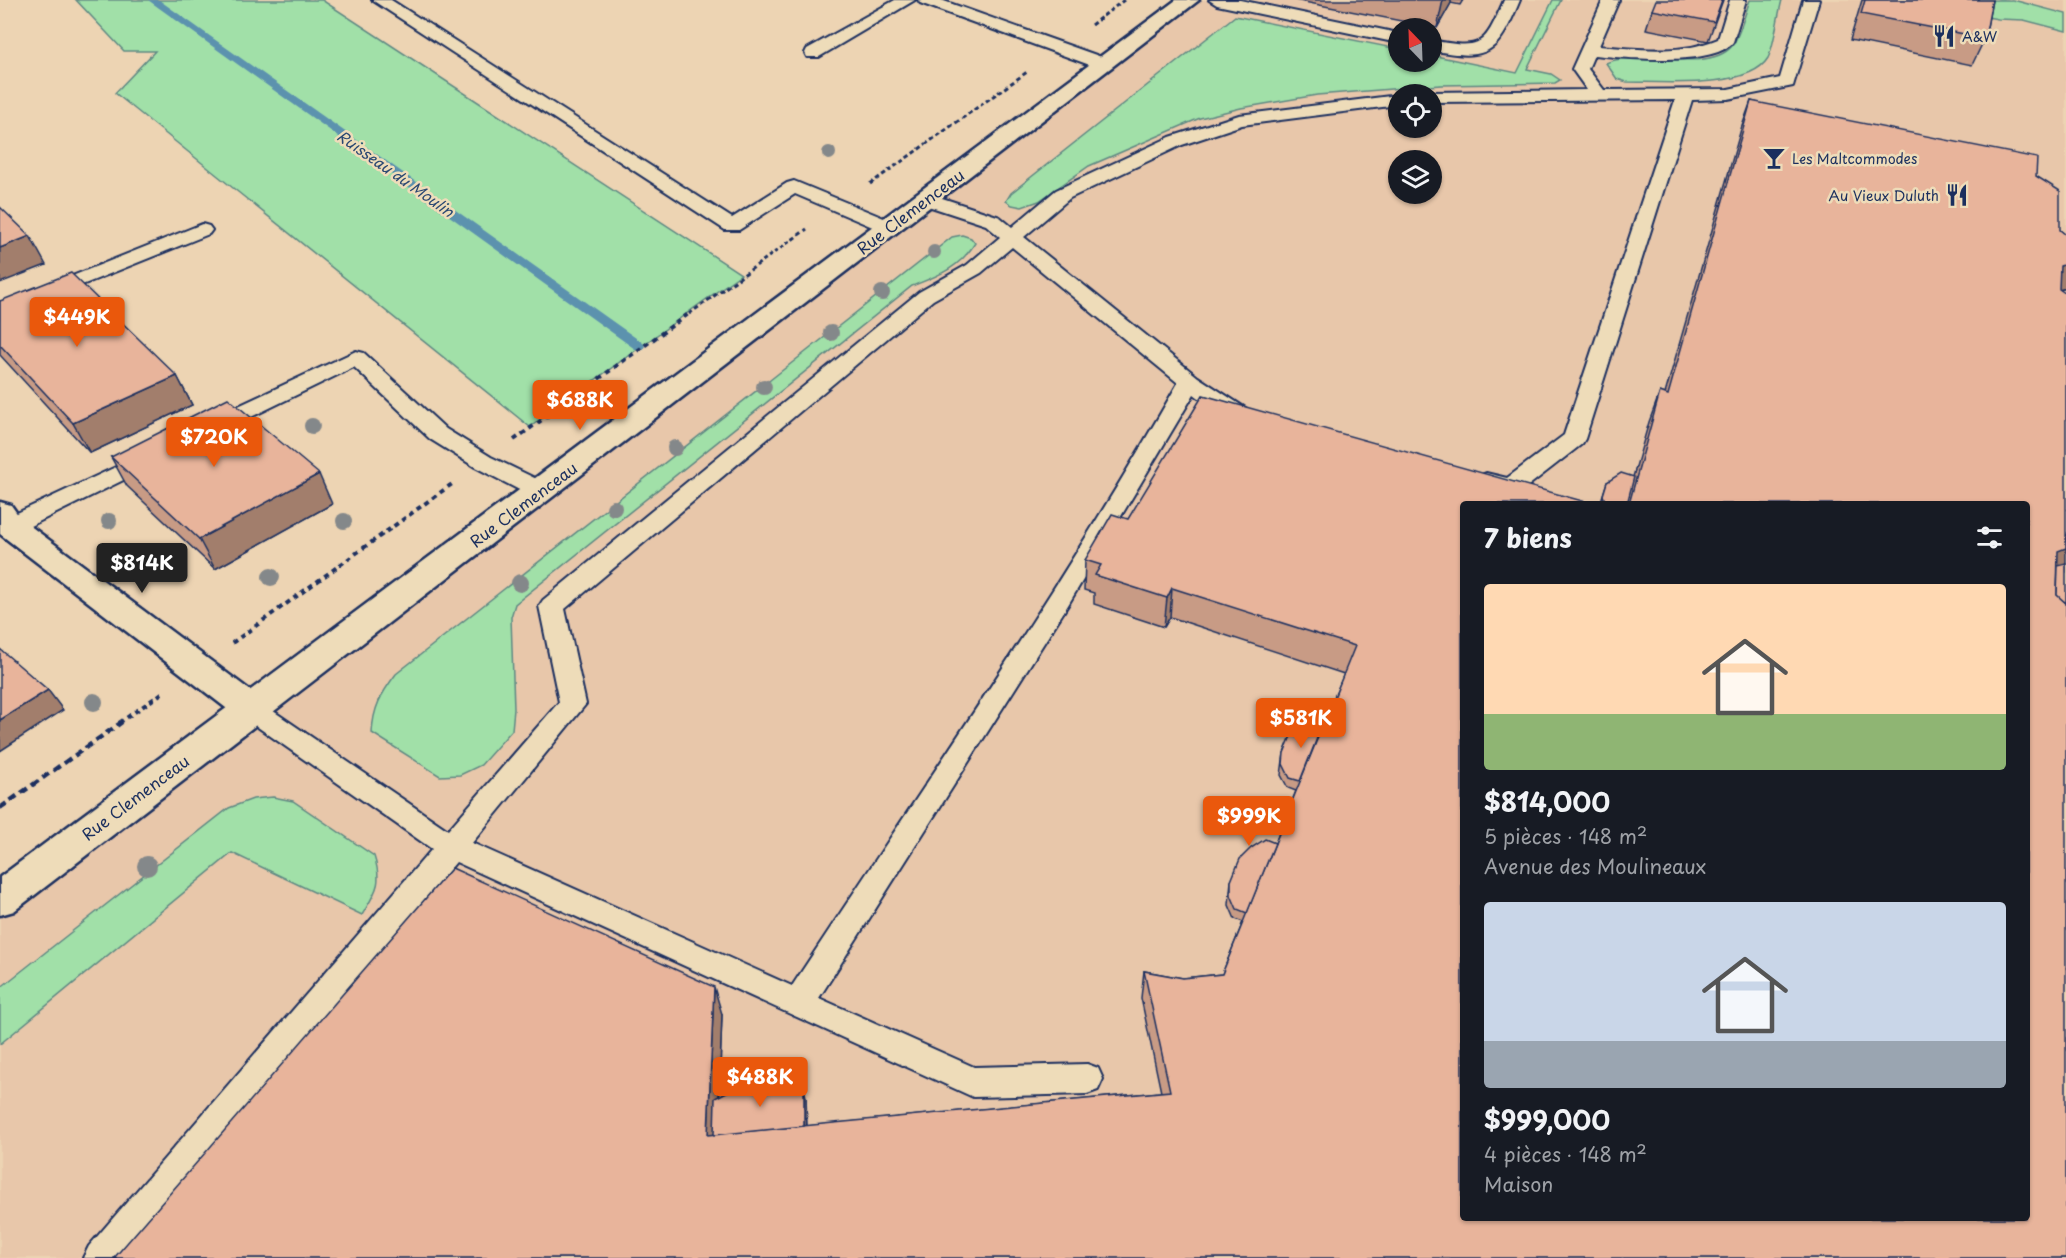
<!DOCTYPE html>
<html lang="fr">
<head>
<meta charset="utf-8">
<style>
  :root { --surface:#171b24; --page:#242831; --text:#f1f3f6; --muted:#9ea1a6; --accent:#ea580c }
  body { margin:0; font-family:"Playpen Sans",sans-serif; background:var(--page); color:var(--text); height:100vh; display:flex; flex-direction:column; font-size:22px; white-space:nowrap }
  * { box-sizing:border-box; margin:0 }
  p { font-size:20px; color:var(--muted) }
  .icon { flex:none; width:33px; height:33px; fill:none; stroke:currentColor; stroke-width:2; stroke-linecap:round; stroke-linejoin:round }
  .map { position:relative; flex:1; overflow:hidden }
  .sheet { position:absolute; left:1460px; top:501px; width:570px; height:720px; display:flex; flex-direction:column; background:var(--surface); border-radius:6px; box-shadow:0 2px 4px #0004 }
  .sheet>* { flex:none }
  .needle { width:39px; rotate:337deg }
  .buttons { position:absolute; left:1388px; top:18px; display:grid; gap:12px }
  .buttons a { display:grid; place-items:center; width:54px; height:54px; border-radius:50%; background:var(--surface); box-shadow:0 2px 4px #0004; font-size:30px }
  .price { position:absolute; translate:-50% -51px; padding:0 14px; border-radius:6px; background:var(--accent); color:#fff; font-size:20px; line-height:39px; filter:drop-shadow(0 2px 3px #0008) }
  .price::after { content:''; position:absolute; left:50%; top:36px; width:18px; height:14px; margin-left:-9px; background:inherit; clip-path:polygon(0 0,100% 0,50% 100%) }
  .price.selected { background:#222; color:#fff }
  ul { padding:0; list-style:none }
  li { display:grid; align-content:center; gap:12px; height:318px; padding:0 24px }
  li span { display:grid; place-items:center; height:186px; border-radius:6px; color:#555 }
  li>.icon { margin-inline-start:auto }
  span .icon { width:108px; height:108px; fill:#fffc; stroke-width:1 }
  li b { font-size:26px }
  h2 { display:flex; justify-content:space-between; align-items:center; height:72px; padding:0 24px; font-size:26px }
  .map>svg:first-child { display:block }
</style>
</head>
<body>
<div class="map">
<svg width="2066" height="1258" viewBox="0 0 2066 1258">
  <rect width="100%" height="100%" fill="#edd4b3"/>
  <filter id="ink" filterUnits="userSpaceOnUse"><feTurbulence type="fractalNoise" baseFrequency=".0167" numOctaves="2"/><feDisplacementMap in="SourceGraphic" scale="12" xChannelSelector="R" yChannelSelector="G"/><feConvolveMatrix kernelMatrix="1 2 1 2 8 2 1 2 1" color-interpolation-filters="sRGB"/></filter>
  <g filter="url(#ink)">
    <path fill="#e8c7aa" fill-rule="evenodd" d="M 1189,0 L 2066,0 L 2066,1258 L 0,1258 L 0,899 ZM 1398,28 L 1431,28 L 1431,62 L 1398,62 ZM 1398,94 L 1431,94 L 1431,128 L 1398,128 ZM 1398,160 L 1431,160 L 1431,194 L 1398,194 ZM 1462,504 L 2026,504 L 2026,1218 L 1462,1218 Z"/>
    <g fill="#a1e0a8" stroke="#5e8883" stroke-width="1.5">
      <path d="M 76,0 L 322,0 L 741,274 L 530,427 L 115,93 L 155,51 L 124,51 Z"/>
      <path d="M 1553,0 L 1561,0 L 1527,69 L 1551,74 L 1560,80 L 1555,83 L 1441,85 L 1317,95 L 1241,108 L 1200,118 L 1089,166 L 1039,201 L 1022,207 L 1012,205 L 1006,201 L 1011,193 L 1235,16 L 1398,49 L 1398,62 L 1431,62 L 1431,55 L 1517,73 Z"/>
      <path d="M 1750,0 L 1782,0 C 1778,14 1774,47 1768,58 C 1749,90 1660,82 1627,82 L 1617,79 L 1606,63 C 1638,48 1714,76 1734,43 C 1741,31 1745,14 1750,0 Z"/>
      <path d="M 1919,0 L 2013,0 L 2066,14 L 2066,31 L 2024,20 L 1998,19 L 1970,14 Z"/>
      <path d="M 962,235 L 971,238 L 975,243 C 960,268 937,276 912,286 L 515,604 L 511,617 L 514,709 L 512,730 L 481,765 L 460,775 L 440,776 L 372,733 C 373,708 381,694 396,674 L 952,237 Z"/>
      <path d="M 273,797 L 293,801 L 374,856 C 383,884 376,891 362,915 L 232,853 L 0,1044 L 0,988 L 229,808 L 253,799 Z"/>
    </g>
    <g fill="none" stroke-linecap="round" stroke-linejoin="round">
      <path fill="#5b92ae" fill-rule="evenodd" d="M 148,0 L 159,0 L 643,343 L 645,346 L 643,349 L 635,349 Z"/>
      <g stroke="#1b2f5e" stroke-width="4">
        <g id="lane">
          <path d="M 372,0 L 391,0 L 732,218 L 787,183 L 794,181 L 896,223 L 899,227 L 896,231 L 882,231 L 795,194 L 739,230 L 725,230 Z"/>
          <path d="M 895,0 L 915,0 L 819,57 L 807,57 L 805,53 L 807,49 Z"/>
          <path d="M 918,0 L 941,0 L 1110,60 L 1112,64 L 1110,68 L 1098,68 L 920,3 Z"/>
          <path d="M 1209,0 L 1240,0 L 1398,33 L 1398,43 L 1217,5 Z"/>
          <path d="M 1504,0 L 1520,0 C 1498,53 1490,62 1431,50 L 1431,40 C 1483,50 1484,46 1504,0 Z"/>
          <path d="M 1603,0 L 1619,0 L 1599,46 C 1637,49 1681,55 1718,39 L 1730,0 L 1746,0 L 1733,42 C 1714,67 1624,58 1594,55 L 1588,69 L 1604,90 L 1728,89 L 1780,78 L 1803,0 L 1819,0 L 1793,86 L 1728,99 L 1692,100 L 1585,439 L 1582,444 L 1519,493 L 1511,495 L 1478,486 L 1474,481 L 1478,476 L 1486,473 L 1507,478 L 1564,435 L 1675,100 L 1431,102 L 1431,94 L 1424,94 L 1431,92 L 1587,90 L 1572,69 Z"/>
          <path d="M 1398,95 L 1398,105 L 1242,125 L 1182,145 L 1070,198 L 1024,237 L 1198,377 L 1250,411 L 1253,416 L 1250,421 C 1231,426 1209,405 1194,394 L 1068,605 L 819,998 L 974,1067 L 1087,1064 L 1098,1068 L 1103,1079 L 1098,1090 L 1087,1094 L 973,1097 L 456,862 L 124,1258 L 83,1258 L 89,1246 L 432,849 L 242,716 L 238,709 L 242,702 L 251,699 L 260,702 L 448,830 L 559,702 L 539,606 L 543,600 L 919,292 L 967,265 L 1000,237 L 986,225 L 919,203 L 917,199 L 919,195 L 933,195 L 1000,217 L 1012,227 L 1056,190 L 1170,137 L 1239,115 ZM 1012,247 L 1178,383 C 1060,590 923,787 792,986 L 472,843 L 586,704 L 565,609 L 933,300 L 981,273 Z"/>
          <path d="M 202,224 L 209,226 L 212,230 L 209,234 L 0,318 L 0,305 Z"/>
          <path d="M 356,351 L 364,353 L 446,429 L 491,457 L 549,485 L 553,491 L 549,497 L 541,499 L 533,497 L 475,467 L 430,439 L 354,367 L 220,432 L 212,434 L 204,432 L 201,427 L 204,422 Z"/>
          <path d="M 150,451 L 158,453 L 161,458 L 158,463 L 18,532 L 10,534 L 0,529 L 2,520 Z"/>
        </g>
      </g>
      <g stroke="#1b2f5e" stroke-width="5">
        <path id="street" d="M 0,502 L 11,505 L 21,519 L 263,700 L 268,709 L 263,718 L 251,722 L 239,718 L 0,534 Z"/>
      </g>
      <g stroke="#1b2f5e" stroke-width="5">
        <path id="secondary" d="M 1176,0 L 1199,0 L 14,911 L 0,915 L 0,877 Z"/>
      </g>
      <g stroke="#1b2f5e" stroke-width="3" stroke-dasharray="4.5 3" stroke-linecap="butt">
        <path d="M 1091,25 L 1124,0"/>
        <path d="M 870,184 L 1027,72"/>
        <path d="M 689,314 L 807,229"/>
      </g>
      <g stroke="#1b2f5e" stroke-width="4" stroke-dasharray="5 4.5" stroke-linecap="butt">
        <path d="M 514,440 L 691,312"/>
        <path d="M 232,643 L 452,484"/>
        <path d="M 119,723 L 162,693"/>
      </g>
      <path stroke="#1b2f5e" stroke-width="4.5" stroke-dasharray="8 5" stroke-linecap="butt" d="M 0,808 L 122,722"/>
      <use href="#lane" fill="#eedcb9" fill-rule="evenodd"/>
      <use href="#street" fill="#eedcb9" fill-rule="evenodd"/>
      <use href="#secondary" fill="#eedcb9" fill-rule="evenodd"/>
    </g>
    <g fill="#84888a">
      <circle cx="829" cy="153" r="7"/>
      <circle cx="934" cy="252" r="7"/>
      <circle cx="882" cy="293" r="8"/>
      <circle cx="831" cy="333" r="8"/>
      <circle cx="764" cy="387" r="8"/>
      <circle cx="312" cy="426" r="8"/>
      <circle cx="675" cy="448" r="8"/>
      <circle cx="614" cy="508" r="8"/>
      <circle cx="109" cy="521" r="8"/>
      <circle cx="344" cy="521" r="8"/>
      <circle cx="140" cy="563" r="9"/>
      <circle cx="271" cy="577" r="9"/>
      <circle cx="520" cy="583" r="9"/>
      <circle cx="94" cy="702" r="9"/>
      <circle cx="147" cy="866" r="10"/>
    </g>
    <g fill="#c89b85" stroke="#1b2f5e" stroke-width="1.5">
      <path d="M 1294,0 L 1463,0 L 1460,5 L 1451,3 L 1437,28 Z"/>
      <path d="M 1723,0 L 1708,41 L 1646,29 L 1652,10 Z"/>
      <path d="M 1862,0 L 1992,0 L 1985,38 L 1972,65 L 1850,40 Z"/>
      <path d="M 1751,101 L 2036,176 L 2060,230 L 2066,235 L 2066,288 L 2060,290 L 2066,1258 L 114,1258 L 722,1014 L 719,1096 L 806,1097 L 807,1126 L 1161,1092 L 1141,998 L 1144,971 L 1183,978 L 1222,974 L 1243,922 L 1235,919 L 1229,905 L 1230,891 L 1231,881 L 1275,843 L 1296,791 L 1288,788 L 1281,775 L 1284,753 L 1323,723 L 1344,674 L 1170,617 L 1164,627 L 1094,604 L 1094,593 L 1084,590 L 1085,560 L 1128,519 L 1593,504 L 1462,1218 L 2026,504 L 1600,504 L 1607,482 L 1633,477 L 1649,422 L 1660,392 L 1665,394 L 1741,129 Z"/>
      <path d="M 0,301 L 177,376 L 192,405 L 90,453 L 0,355 Z"/>
      <path d="M 111,457 L 332,504 L 215,569 L 127,486 Z"/>
    </g>
    <g fill="#a27e6c" stroke="#1b2f5e" stroke-width="1.5">
      <path d="M 1443,0 L 1451,0 L 1451,3 L 1437,28 Z"/>
      <path d="M 30,236 L 46,265 L 0,283 L 0,248 Z"/>
      <path d="M 2066,264 L 2066,288 L 2043,294 L 2060,266 Z"/>
      <path d="M 177,376 L 192,405 L 90,453 L 73,423 Z"/>
      <path d="M 319,474 L 332,504 L 215,569 L 199,539 Z"/>
      <path d="M 2066,536 L 2066,572 L 2045,570 Z"/>
      <path d="M 1172,588 L 1170,617 L 1164,627 L 1167,598 Z"/>
      <path d="M 48,690 L 63,710 L 0,751 L 0,720 Z"/>
      <path d="M 714,987 L 722,1014 L 717,1151 L 708,1135 Z"/>
      <path d="M 804,1088 L 806,1097 L 807,1151 L 804,1143 Z"/>
    </g>
    <g fill="#e8b49b" stroke="#1b2f5e" stroke-width="1.5">
      <path d="M 1656,0 L 1722,0 L 1714,22 L 1652,10 Z"/>
      <path d="M 1865,0 L 1992,0 L 1985,38 L 1861,14 Z"/>
      <path d="M 1751,101 L 2037,158 L 2036,176 L 2060,191 L 2060,230 L 2066,235 L 2066,264 L 2060,266 L 2059,289 L 2066,294 L 2066,548 L 2058,551 L 2057,595 L 2066,603 L 2066,1258 L 114,1258 L 452,868 L 714,987 L 708,1135 L 1170,1091 L 1144,971 L 1183,978 L 1222,974 L 1355,646 L 1172,588 L 1167,598 L 1095,575 L 1101,565 L 1085,560 L 1112,514 L 1128,519 L 1203,395 L 1593,504 L 1462,504 L 1462,1218 L 2026,1218 L 2026,504 L 1629,504 L 1660,392 L 1668,395 Z"/>
      <path d="M 0,207 L 30,236 L 0,248 Z"/>
      <path d="M 71,273 L 177,376 L 73,423 L 0,345 L 0,301 Z"/>
      <path d="M 228,398 L 319,474 L 199,539 L 111,457 Z"/>
      <path d="M 1621,473 L 1634,477 L 1627,504 L 1606,504 L 1603,495 L 1607,482 Z"/>
      <path d="M 2066,564 L 2066,603 L 2057,595 L 2058,566 Z"/>
      <path d="M 0,649 L 48,690 L 0,720 Z"/>
      <path d="M 1313,720 L 1323,723 L 1300,781 L 1290,778 L 1283,764 L 1284,753 L 1291,736 L 1302,726 Z"/>
      <path d="M 1265,839 L 1275,843 L 1247,913 L 1237,909 L 1231,895 L 1231,881 L 1240,859 L 1251,848 Z"/>
      <path d="M 775,1079 L 804,1088 L 804,1126 L 714,1135 L 715,1098 L 744,1083 Z"/>
    </g>
  </g>
  <defs>
    <g id="restaurant-bare" transform="scale(1.8)"><path d="M-5-6h1v4h1v-4h1v4h1v-4h1v5L-1.5 .5V6h-2V.5L-5-1ZM5-6V6H3V1.5H1.5Q1.5-4 5-6Z" fill="#1b2f5e" stroke="#eedcb9" stroke-width="2.5" paint-order="stroke"/></g>
    <g id="bar-bare" transform="scale(1.8)"><path d="M-6-5H6L.8 .8V4.5H3.5V6h-7V4.5H-.8V.8Z" fill="#1b2f5e" stroke="#eedcb9" stroke-width="2.5" paint-order="stroke"/></g>
  </defs>
  <g fill-rule="evenodd">
    <use href="#restaurant-bare" x="1944" y="36"/>
    <use href="#bar-bare" x="1774" y="158"/>
    <use href="#restaurant-bare" x="1957" y="195"/>
  </g>
  <g text-anchor="middle" dominant-baseline="central" stroke-width="5" stroke-linejoin="round" paint-order="stroke">
    <g font-size="14" fill="#1b2f5e" stroke="#eedcb9" text-anchor="start">
      <text x="1962" y="36">A&amp;W</text>
      <text x="1792" y="158">Les Maltcommodes</text>
      <text x="1939" y="195" text-anchor="end">Au Vieux Duluth</text>
    </g>
    <g font-size="15" font-style="italic" fill="#2b4872" stroke="#eedcb9">
      <text transform="translate(396 173) rotate(35)">Ruisseau du Moulin</text>
    </g>
    <g font-size="16" fill="#1b2f5e" stroke="#eedcb9">
      <text transform="translate(910 211) rotate(-37)">Rue Clemenceau</text>
      <text transform="translate(523 504) rotate(-37)">Rue Clemenceau</text>
      <text transform="translate(135 797) rotate(-37)">Rue Clemenceau</text>
    </g>
  </g>
</svg>
<div class="buttons">
<a><svg class="needle" viewBox="-14 -14 28 28"><path d="M0-13l5 13h-10z" fill="#e53935"/><path d="M0 13l5-13h-10z" fill="#9ea1a6"/></svg></a>
<a><svg class="icon" aria-label="locate" viewBox="0 0 24 24"><circle cx="12" cy="12" r="6"/><path d="M12 2v4M12 18v4M2 12h4M18 12h4"/></svg></a>
<a><svg class="icon" aria-label="layers" viewBox="0 0 24 24"><path d="M12 4l9 5-9 5-9-5zM3 14l9 5 9-5"/></svg></a>
</div>
<b class="price" style="left:77px;top:348px">$449K</b>
<b class="price" style="left:580px;top:431px">$688K</b>
<b class="price" style="left:214px;top:468px">$720K</b>
<b class="price selected" style="left:142px;top:594px">$814K</b>
<b class="price" style="left:1301px;top:749px">$581K</b>
<b class="price" style="left:1249px;top:847px">$999K</b>
<b class="price" style="left:760px;top:1108px">$488K</b>
<section class="sheet">
<h2>7 biens<svg class="icon" aria-label="filters" viewBox="0 0 24 24"><path d="M4 7h16M4 17h16"/><circle cx="9" cy="7" r="2"/><circle cx="15" cy="17" r="2"/></svg></h2>
<ul>
<li><span style="background:linear-gradient(#ffd9b3 70%,#8fb573 0)"><svg class="icon" aria-label="home" viewBox="0 0 24 24"><path d="M3 11l9-7 9 7M6 9v11h12V9"/></svg></span><div><b>$814,000</b><p>5 pièces · 148 m²</p><p>Avenue des Moulineaux</p></div></li>
<li><span style="background:linear-gradient(#c9d6e8 75%,#9aa5b1 0)"><svg class="icon" aria-label="home" viewBox="0 0 24 24"><path d="M3 11l9-7 9 7M6 9v11h12V9"/></svg></span><div><b>$999,000</b><p>4 pièces · 148 m²</p><p>Maison</p></div></li>
</ul>
</section>
</div>
</body>
</html>
